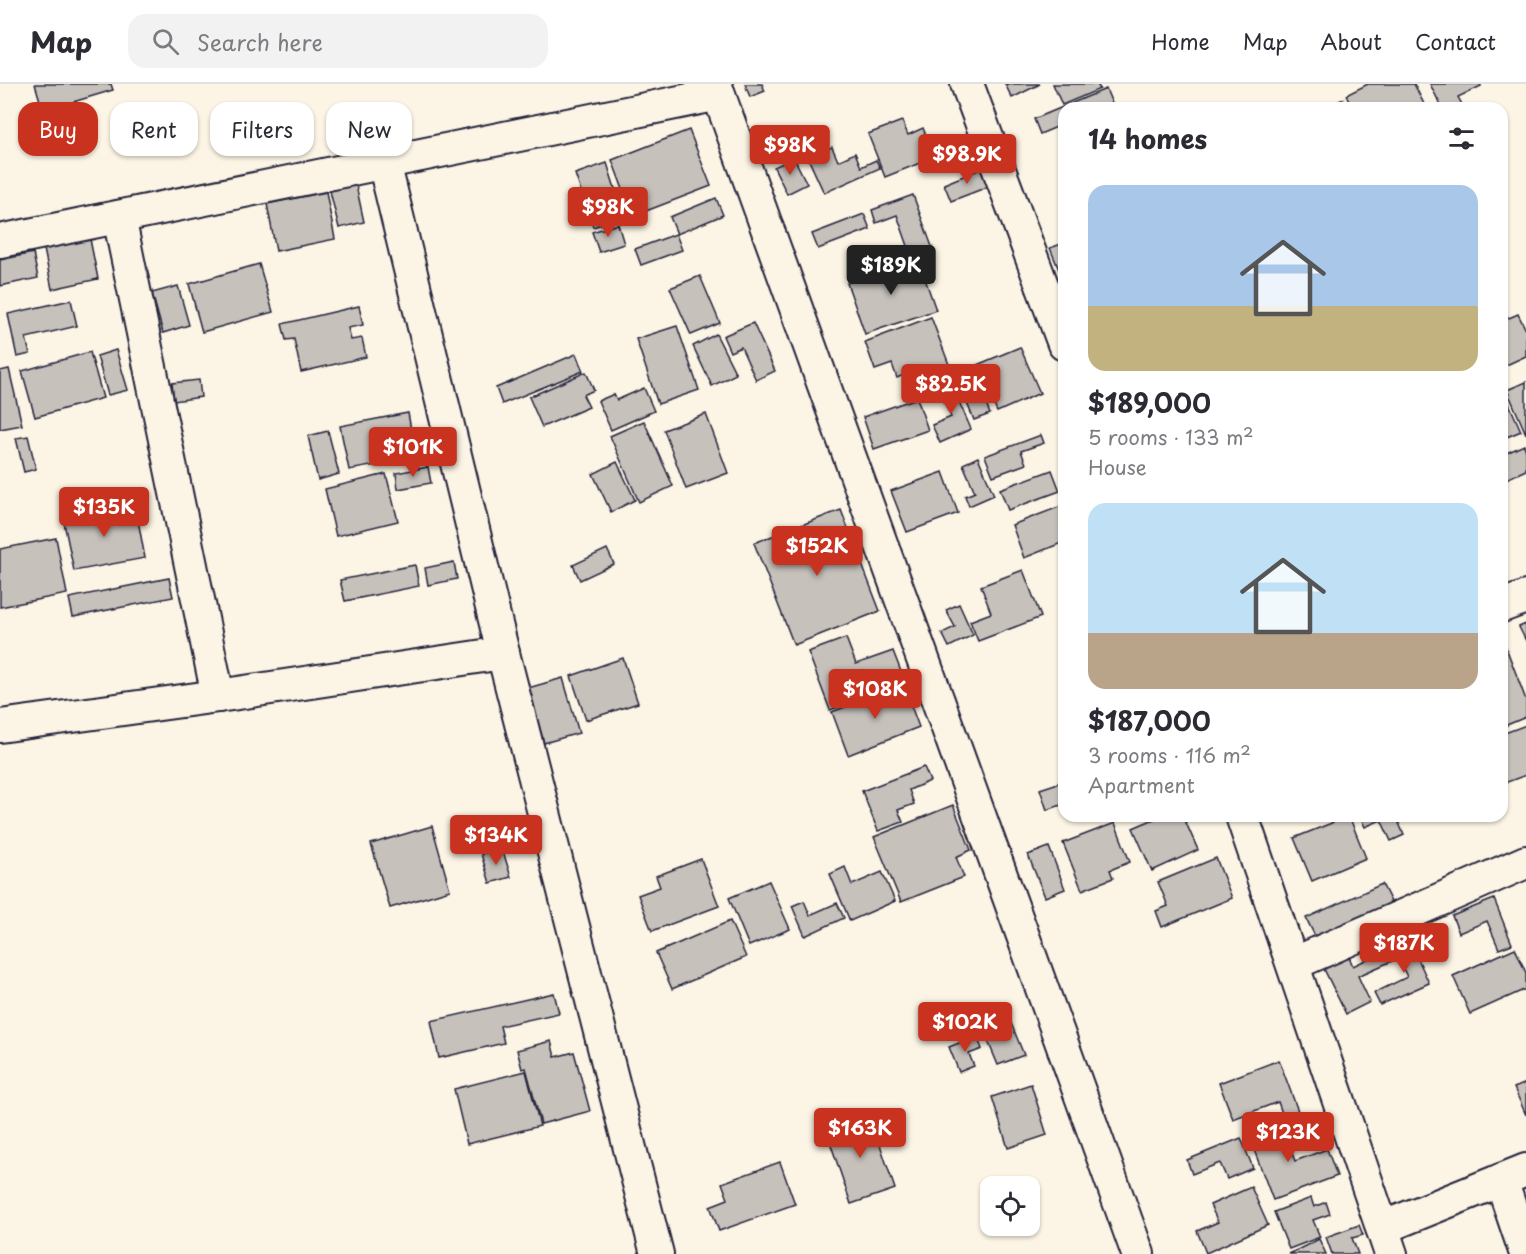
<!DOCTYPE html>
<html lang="en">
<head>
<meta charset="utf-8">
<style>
  :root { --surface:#fff; --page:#f2f2f3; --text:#2b2b33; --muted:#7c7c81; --line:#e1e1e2; --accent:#c8321e }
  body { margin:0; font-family:"Playpen Sans",sans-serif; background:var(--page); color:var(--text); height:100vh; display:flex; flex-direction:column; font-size:22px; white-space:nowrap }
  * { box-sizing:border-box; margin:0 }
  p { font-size:20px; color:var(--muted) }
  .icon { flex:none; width:33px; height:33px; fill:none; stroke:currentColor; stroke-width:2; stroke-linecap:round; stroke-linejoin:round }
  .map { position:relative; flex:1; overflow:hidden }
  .side { position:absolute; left:1058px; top:18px; width:450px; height:720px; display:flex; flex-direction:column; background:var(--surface); border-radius:18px; box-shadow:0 2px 4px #0004 }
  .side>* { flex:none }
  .banner { position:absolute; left:18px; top:18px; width:570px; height:54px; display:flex; gap:12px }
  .buttons { position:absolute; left:980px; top:1092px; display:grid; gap:12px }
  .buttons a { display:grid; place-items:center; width:60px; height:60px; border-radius:12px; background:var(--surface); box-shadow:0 2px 4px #0004; font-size:30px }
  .price { position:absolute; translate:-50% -51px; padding:0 14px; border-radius:6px; background:var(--accent); color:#fff; font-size:20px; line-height:39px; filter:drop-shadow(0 2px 3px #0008) }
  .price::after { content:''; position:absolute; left:50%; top:36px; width:18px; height:14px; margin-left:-9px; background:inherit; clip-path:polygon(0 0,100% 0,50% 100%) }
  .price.current { background:#222; color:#fff }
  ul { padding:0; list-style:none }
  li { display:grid; align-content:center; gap:12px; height:318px; padding:0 30px }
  li span { display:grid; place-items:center; height:186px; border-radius:18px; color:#555 }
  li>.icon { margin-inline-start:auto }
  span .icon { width:108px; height:108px; fill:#fffc; stroke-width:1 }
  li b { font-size:26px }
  h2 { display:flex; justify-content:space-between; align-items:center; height:72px; padding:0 30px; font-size:26px }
  .chip { padding:0 21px; border-radius:18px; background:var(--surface); box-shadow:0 2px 4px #0004; font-size:21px; line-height:54px }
  .chip.current { background:var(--accent); color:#fff }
  header { display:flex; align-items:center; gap:36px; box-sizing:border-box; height:84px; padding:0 30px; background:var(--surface); border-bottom:2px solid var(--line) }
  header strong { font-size:28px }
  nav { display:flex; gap:33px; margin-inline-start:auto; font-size:21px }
  .search { width:420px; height:54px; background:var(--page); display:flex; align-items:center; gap:15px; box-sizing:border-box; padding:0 21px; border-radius:18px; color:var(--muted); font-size:22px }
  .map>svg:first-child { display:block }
</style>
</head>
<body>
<header>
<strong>Map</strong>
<div class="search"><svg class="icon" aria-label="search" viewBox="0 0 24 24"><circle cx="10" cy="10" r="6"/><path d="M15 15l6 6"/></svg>Search here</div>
<nav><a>Home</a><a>Map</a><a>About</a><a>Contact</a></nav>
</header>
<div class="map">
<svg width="1526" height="1170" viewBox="0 0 1526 1170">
  <rect width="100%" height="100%" fill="#fcf5e5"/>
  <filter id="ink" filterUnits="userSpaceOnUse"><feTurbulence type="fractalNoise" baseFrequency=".0167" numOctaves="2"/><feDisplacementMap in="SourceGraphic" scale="12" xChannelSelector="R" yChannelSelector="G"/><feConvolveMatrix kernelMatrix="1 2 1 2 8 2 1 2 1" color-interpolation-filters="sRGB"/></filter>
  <g filter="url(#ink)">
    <g fill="#c6c1bb" stroke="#22223b" stroke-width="1.5">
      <path d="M 35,0 L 111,0 L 113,6 L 43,27 Z"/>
      <path d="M 745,0 L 762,0 L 765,7 L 750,13 Z"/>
      <path d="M 1005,0 L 1040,0 L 1012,14 Z"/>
      <path d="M 1053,0 L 1097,0 L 1100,5 L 1062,21 Z"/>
      <path d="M 1368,0 L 1414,0 L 1426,24 L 1352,24 L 1346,11 Z"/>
      <path d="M 1430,0 L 1481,0 L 1481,2 L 1458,13 L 1464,24 L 1442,24 Z"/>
      <path d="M 1106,5 L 1114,24 L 1064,24 L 1064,40 L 1040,50 L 1034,35 Z"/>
      <path d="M 1343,15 L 1348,24 L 1326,24 Z"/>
      <path d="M 902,37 L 908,51 L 923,44 L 935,73 L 885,93 L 868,50 Z"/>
      <path d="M 689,46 L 711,102 L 633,132 L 612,76 Z"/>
      <path d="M 832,63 L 838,77 L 855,69 L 861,83 L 876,76 L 880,84 L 824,109 L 808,74 Z"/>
      <path d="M 794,74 L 807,100 L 787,110 L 774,83 Z"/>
      <path d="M 607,79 L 624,133 L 593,143 L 575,90 Z"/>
      <path d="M 983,84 L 990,102 L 951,117 L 944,100 Z"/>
      <path d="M 356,101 L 364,138 L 339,144 L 330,107 Z"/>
      <path d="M 326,108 L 335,155 L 276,167 L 267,120 Z"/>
      <path d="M 913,111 L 934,168 L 913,176 L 897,131 L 876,139 L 872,126 Z"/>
      <path d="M 716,114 L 723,131 L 677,150 L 670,133 Z"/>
      <path d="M 864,130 L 870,145 L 818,165 L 812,150 Z"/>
      <path d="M 618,140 L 624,160 L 599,168 L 592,148 Z"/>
      <path d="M 676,150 L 682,166 L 641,181 L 635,165 Z"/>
      <path d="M 90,155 L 98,195 L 52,205 L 44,165 Z"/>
      <path d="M 1064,159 L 1064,198 L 1050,164 Z"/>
      <path d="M 33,169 L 38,194 L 0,202 L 0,176 Z"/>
      <path d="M 918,175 L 936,226 L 865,250 L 847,199 Z"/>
      <path d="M 259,180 L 273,228 L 202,248 L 189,200 Z"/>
      <path d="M 700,192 L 720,239 L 691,251 L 670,204 Z"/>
      <path d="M 178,202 L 189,241 L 163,249 L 152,209 Z"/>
      <path d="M 71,216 L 77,242 L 26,254 L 30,270 L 17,273 L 8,230 Z"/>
      <path d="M 359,222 L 363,241 L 348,244 L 351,256 L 362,254 L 366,273 L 301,288 L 294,255 L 286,256 L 282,240 Z"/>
      <path d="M 1518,230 L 1526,246 L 1526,272 L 1502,283 L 1502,237 Z"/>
      <path d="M 931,233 L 953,291 L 914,305 L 908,289 L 897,294 L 892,280 L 875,286 L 865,258 Z"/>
      <path d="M 753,239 L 775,287 L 756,296 L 741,263 L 730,268 L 723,252 Z"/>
      <path d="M 677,242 L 699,306 L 658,320 L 636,255 Z"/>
      <path d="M 716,250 L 736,290 L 712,302 L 693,262 Z"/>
      <path d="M 1020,263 L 1040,309 L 997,328 L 977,281 Z"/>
      <path d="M 116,266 L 128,306 L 108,311 L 97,272 Z"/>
      <path d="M 90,268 L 103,314 L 35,333 L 22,287 Z"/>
      <path d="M 576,270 L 583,287 L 502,320 L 496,304 Z"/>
      <path d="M 971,283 L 990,330 L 974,336 L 955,290 Z"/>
      <path d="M 9,285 L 22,341 L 0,345 L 0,287 Z"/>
      <path d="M 586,288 L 594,306 L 583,311 L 589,323 L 542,343 L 529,313 Z"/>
      <path d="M 199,296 L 201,313 L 174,317 L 172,299 Z"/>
      <path d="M 950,297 L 971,345 L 940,359 L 932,341 L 951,333 L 937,302 Z"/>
      <path d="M 1526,298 L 1526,350 L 1507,306 Z"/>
      <path d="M 644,304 L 654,327 L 611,346 L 598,317 L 614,310 L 617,316 Z"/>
      <path d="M 1503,306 L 1521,347 L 1502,355 L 1502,307 Z"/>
      <path d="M 917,314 L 928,346 L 874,365 L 863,333 Z"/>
      <path d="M 408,329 L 416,374 L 349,386 L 340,342 Z"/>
      <path d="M 706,330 L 728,389 L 686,405 L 664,346 Z"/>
      <path d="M 644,337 L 673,402 L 639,418 L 610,352 Z"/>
      <path d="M 328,347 L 339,390 L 318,396 L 308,352 Z"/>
      <path d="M 1041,351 L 1044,359 L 1021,367 L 1026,380 L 993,392 L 985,372 Z"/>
      <path d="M 28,352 L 36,385 L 24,388 L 16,354 Z"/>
      <path d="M 1524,361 L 1526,367 L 1526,386 L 1502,397 L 1502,371 Z"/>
      <path d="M 978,373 L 994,411 L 969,422 L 965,412 L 975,408 L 963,380 Z"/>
      <path d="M 617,378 L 635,416 L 611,428 L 593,390 Z"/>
      <path d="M 428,383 L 431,399 L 398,405 L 396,389 Z"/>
      <path d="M 1052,386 L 1060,407 L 1008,426 L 1000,405 Z"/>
      <path d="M 943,388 L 958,429 L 907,448 L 891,407 Z"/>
      <path d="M 386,390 L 398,437 L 336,452 L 325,405 Z"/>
      <path d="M 135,420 L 145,474 L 74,487 L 63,434 Z"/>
      <path d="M 1064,421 L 1064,458 L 1024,474 L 1012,441 Z"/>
      <path d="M 841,426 L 880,527 L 794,561 L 754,459 Z"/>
      <path d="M 56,454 L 67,510 L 0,523 L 0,465 Z"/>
      <path d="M 607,465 L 614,480 L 580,496 L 573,481 Z"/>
      <path d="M 454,478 L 457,495 L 428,501 L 425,484 Z"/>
      <path d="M 415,481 L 419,502 L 345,517 L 340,496 Z"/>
      <path d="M 1023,486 L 1041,533 L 978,557 L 970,537 L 991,529 L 981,502 Z"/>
      <path d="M 169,494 L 173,513 L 73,533 L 69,514 Z"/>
      <path d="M 959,520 L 973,551 L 949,563 L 942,549 L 955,543 L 946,526 Z"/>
      <path d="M 1526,540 L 1526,557 L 1519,543 Z"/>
      <path d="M 1502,553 L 1526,616 L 1526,633 L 1502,643 Z"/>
      <path d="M 846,554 L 856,580 L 893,567 L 905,598 L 830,626 L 808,568 Z"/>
      <path d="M 623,574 L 638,619 L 586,636 L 571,592 Z"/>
      <path d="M 563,594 L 579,649 L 544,659 L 528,604 Z"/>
      <path d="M 903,601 L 919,643 L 848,671 L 832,628 Z"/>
      <path d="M 1526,641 L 1526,691 L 1502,700 L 1502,650 Z"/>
      <path d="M 924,683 L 930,697 L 909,706 L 914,720 L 898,726 L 903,738 L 878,747 L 862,707 Z"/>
      <path d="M 1064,697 L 1064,720 L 1047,726 L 1040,705 Z"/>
      <path d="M 953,721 L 971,766 L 956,773 L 964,793 L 901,818 L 874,753 Z"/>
      <path d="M 1161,732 L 1183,732 L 1198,766 L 1152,787 L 1133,744 Z"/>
      <path d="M 1349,732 L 1366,774 L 1312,797 L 1294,754 Z"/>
      <path d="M 1360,732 L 1396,732 L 1404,751 L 1391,757 L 1381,736 L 1365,743 Z"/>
      <path d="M 1115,739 L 1130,778 L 1110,786 L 1113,794 L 1082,806 L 1063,759 Z"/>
      <path d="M 432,742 L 450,806 L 390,824 L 371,760 Z"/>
      <path d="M 1049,763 L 1065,805 L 1045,813 L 1028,771 Z"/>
      <path d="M 502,764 L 511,793 L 490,799 L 481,770 Z"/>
      <path d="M 1216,774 L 1232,814 L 1162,843 L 1156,827 L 1168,822 L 1158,798 Z"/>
      <path d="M 701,775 L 719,822 L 652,847 L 638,811 L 660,803 L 656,792 Z"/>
      <path d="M 845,783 L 852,801 L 882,788 L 895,817 L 850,837 L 830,790 Z"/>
      <path d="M 769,797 L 790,845 L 749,862 L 729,814 Z"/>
      <path d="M 1382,800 L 1393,822 L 1317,856 L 1306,834 Z"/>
      <path d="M 1494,815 L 1512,860 L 1499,865 L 1487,837 L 1459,849 L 1452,832 Z"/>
      <path d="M 804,817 L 810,831 L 837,819 L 844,834 L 805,852 L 792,822 Z"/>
      <path d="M 730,837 L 746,873 L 672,905 L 656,869 Z"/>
      <path d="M 1408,853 L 1429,899 L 1380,921 L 1374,909 L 1407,893 L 1392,861 Z"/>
      <path d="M 1515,864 L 1526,889 L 1526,905 L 1470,930 L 1453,892 Z"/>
      <path d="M 1387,866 L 1392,877 L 1358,892 L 1370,918 L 1346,930 L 1324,885 L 1349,873 L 1353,882 Z"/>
      <path d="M 554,909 L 559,929 L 500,942 L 504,959 L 439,974 L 431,937 Z"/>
      <path d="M 1011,939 L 1024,971 L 998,981 L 985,950 Z"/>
      <path d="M 977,952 L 982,965 L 969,970 L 974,982 L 959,988 L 949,963 Z"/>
      <path d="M 551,957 L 555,973 L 574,968 L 590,1027 L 541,1040 L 526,984 L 522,985 L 517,966 Z"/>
      <path d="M 1279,976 L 1298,1027 L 1283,1032 L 1278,1018 L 1233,1035 L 1219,999 Z"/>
      <path d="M 526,987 L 540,1042 L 467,1060 L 454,1005 Z"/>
      <path d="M 1526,999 L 1526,1031 L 1514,1004 Z"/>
      <path d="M 1031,1000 L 1047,1051 L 1008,1064 L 992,1013 Z"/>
      <path d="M 870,1031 L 895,1105 L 851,1120 L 826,1046 Z"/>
      <path d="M 1280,1038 L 1295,1077 L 1327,1065 L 1337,1092 L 1273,1116 L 1248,1050 Z"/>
      <path d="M 1241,1054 L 1253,1084 L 1227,1095 L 1220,1079 L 1192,1090 L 1187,1076 Z"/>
      <path d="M 780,1078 L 795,1120 L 719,1147 L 710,1122 L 728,1115 L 722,1099 Z"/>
      <path d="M 1251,1103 L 1268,1141 L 1206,1169 L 1197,1147 L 1218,1138 L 1210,1121 Z"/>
      <path d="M 1311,1114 L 1314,1123 L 1326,1118 L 1330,1130 L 1313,1136 L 1320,1153 L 1289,1165 L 1274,1128 Z"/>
      <path d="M 1359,1141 L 1363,1151 L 1352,1154 L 1358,1170 L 1332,1170 L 1326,1153 Z"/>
      <path d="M 1319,1155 L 1326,1170 L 1289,1170 Z"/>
    </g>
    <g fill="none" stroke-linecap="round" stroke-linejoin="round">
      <g stroke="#22223b" stroke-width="36">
        <g id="minor">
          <path d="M 715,0 L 1138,1170"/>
          <path d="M 967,0 L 1064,260"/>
          <path d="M 384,78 L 503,569 L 657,1170"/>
          <path d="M 119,133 L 218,612"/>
          <path d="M 0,157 L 719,10"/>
          <path d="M 1502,522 L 1526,513"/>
          <path d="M 0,642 L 218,612 L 503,569"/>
          <path d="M 1242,732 L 1391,1170"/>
          <path d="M 1293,880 L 1526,778"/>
          <path d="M 1501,1096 L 1526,1170"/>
          <path d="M 1382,1144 L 1526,1086"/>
        </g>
      </g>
      <use href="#minor" stroke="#fcf5e5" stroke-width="32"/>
    </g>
  </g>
</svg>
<div class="buttons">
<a><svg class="icon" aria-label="locate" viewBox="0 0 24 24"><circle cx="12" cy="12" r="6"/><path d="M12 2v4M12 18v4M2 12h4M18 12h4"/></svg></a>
</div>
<b class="price" style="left:790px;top:92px">$98K</b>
<b class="price" style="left:967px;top:101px">$98.9K</b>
<b class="price" style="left:608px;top:154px">$98K</b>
<b class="price current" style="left:891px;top:212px">$189K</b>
<b class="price" style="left:951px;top:331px">$82.5K</b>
<b class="price" style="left:413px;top:394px">$101K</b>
<b class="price" style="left:104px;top:454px">$135K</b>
<b class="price" style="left:817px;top:493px">$152K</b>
<b class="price" style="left:875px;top:636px">$108K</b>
<b class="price" style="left:496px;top:782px">$134K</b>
<b class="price" style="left:1404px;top:890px">$187K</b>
<b class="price" style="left:965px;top:969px">$102K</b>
<b class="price" style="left:860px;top:1075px">$163K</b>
<b class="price" style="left:1288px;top:1079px">$123K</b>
<div class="banner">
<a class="chip current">Buy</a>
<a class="chip">Rent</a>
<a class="chip">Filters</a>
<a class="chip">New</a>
</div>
<section class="side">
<h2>14 homes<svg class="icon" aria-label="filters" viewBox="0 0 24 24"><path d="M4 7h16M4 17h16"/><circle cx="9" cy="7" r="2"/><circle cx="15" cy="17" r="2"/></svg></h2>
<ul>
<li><span style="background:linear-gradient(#a9c7e8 65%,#c2b280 0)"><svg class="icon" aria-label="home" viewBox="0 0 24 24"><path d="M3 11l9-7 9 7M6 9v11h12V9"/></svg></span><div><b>$189,000</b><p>5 rooms · 133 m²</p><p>House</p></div></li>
<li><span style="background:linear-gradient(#bfe0f5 70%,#b9a48a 0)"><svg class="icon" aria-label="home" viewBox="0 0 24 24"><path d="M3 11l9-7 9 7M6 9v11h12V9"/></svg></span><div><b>$187,000</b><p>3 rooms · 116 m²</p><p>Apartment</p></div></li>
</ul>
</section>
</div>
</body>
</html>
